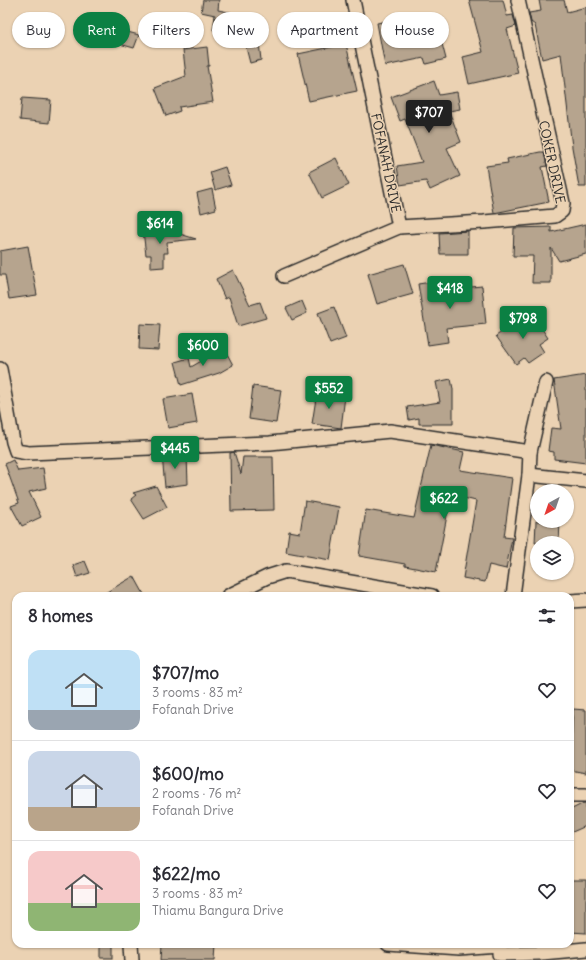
<!DOCTYPE html>
<html lang="en">
<head>
<meta charset="utf-8">
<style>
  :root { --surface:#fff; --page:#f2f2f3; --text:#2b2b33; --muted:#7c7c81; --line:#e1e1e2; --accent:#0b8043 }
  body { margin:0; font-family:Delius,sans-serif; background:var(--page); color:var(--text); height:100vh; display:flex; flex-direction:column; font-size:15px; white-space:nowrap }
  * { box-sizing:border-box; margin:0 }
  p { font-size:13px; color:var(--muted) }
  .icon { flex:none; width:22px; height:22px; fill:none; stroke:currentColor; stroke-width:2; stroke-linecap:round; stroke-linejoin:round }
  .map { position:relative; flex:1; overflow:hidden }
  .drawer { position:absolute; left:12px; top:592px; width:562px; height:356px; display:flex; flex-direction:column; background:var(--surface); border-radius:12px; box-shadow:0 1px 3px #0004 }
  .drawer>* { flex:none }
  .hud { position:absolute; left:12px; top:12px; width:562px; height:36px; display:flex; gap:8px }
  .needle { width:26px; rotate:220deg }
  .buttons { position:absolute; left:530px; top:484px; display:grid; gap:8px }
  .buttons a { display:grid; place-items:center; width:44px; height:44px; border-radius:50%; background:var(--surface); box-shadow:0 1px 3px #0004; font-size:20px }
  .price { position:absolute; translate:-50% -34px; padding:0 9px; border-radius:4px; background:var(--accent); color:#fff; font-size:13px; line-height:26px; filter:drop-shadow(0 1px 2px #0008) }
  .price::after { content:''; position:absolute; left:50%; top:24px; width:12px; height:9px; margin-left:-6px; background:inherit; clip-path:polygon(0 0,100% 0,50% 100%) }
  .price.selected { background:#222; color:#fff }
  ul { padding:0; list-style:none }
  li { display:flex; align-items:center; gap:12px; height:100px; padding:0 16px }
  li+li { border-top:1px solid var(--line) }
  li span { display:grid; place-items:center; flex:none; width:112px; height:80px; border-radius:12px; color:#555 }
  li>.icon { margin-inline-start:auto }
  span .icon { width:48px; height:48px; fill:#fffc; stroke-width:1 }
  li b { font-size:17px }
  h2 { display:flex; justify-content:space-between; align-items:center; height:48px; padding:0 16px; font-size:17px }
  .pill { padding:0 14px; border-radius:18px; background:var(--surface); box-shadow:0 1px 3px #0004; font-size:14px; line-height:36px }
  .pill.selected { background:var(--accent); color:#fff }
  .map>svg:first-child { display:block }
</style>
</head>
<body>
<div class="map">
<svg width="586" height="960" viewBox="0 0 586 960">
  <rect width="100%" height="100%" fill="#ebd2b3"/>
  <filter id="ink" filterUnits="userSpaceOnUse"><feTurbulence type="fractalNoise" baseFrequency=".025" numOctaves="2"/><feDisplacementMap in="SourceGraphic" scale="8" xChannelSelector="R" yChannelSelector="G"/><feConvolveMatrix kernelMatrix="1 2 1 2 8 2 1 2 1" color-interpolation-filters="sRGB"/></filter>
  <g filter="url(#ink)">
    <g fill="#b6a48e" stroke="#2b2b2b">
      <path d="M 203,0 L 219,0 L 218,10 L 256,17 L 261,60 L 250,63 L 242,32 L 213,30 L 215,15 L 201,12 Z"/>
      <path d="M 469,0 L 503,0 L 507,16 L 513,15 L 516,26 L 507,29 L 518,73 L 469,84 L 463,57 L 483,52 Z"/>
      <path d="M 539,0 L 564,0 L 567,12 L 586,7 L 586,187 L 579,187 L 572,147 L 561,54 L 542,59 L 535,25 L 531,22 L 529,13 L 541,11 Z"/>
      <path d="M 425,14 L 431,43 L 441,40 L 446,59 L 426,64 L 424,58 L 385,66 L 377,23 Z"/>
      <path d="M 93,23 L 139,35 L 134,48 L 91,36 Z"/>
      <path d="M 346,44 L 357,91 L 309,101 L 298,54 Z"/>
      <path d="M 207,47 L 209,66 L 207,66 L 213,102 L 179,107 L 180,111 L 166,116 L 155,88 L 186,76 L 183,50 Z"/>
      <path d="M 434,81 L 439,95 L 457,92 L 460,109 L 449,111 L 461,142 L 447,148 L 460,176 L 430,190 L 426,181 L 400,185 L 397,166 L 422,162 L 405,119 L 400,121 L 391,97 Z"/>
      <path d="M 22,98 L 51,100 L 49,123 L 20,120 Z"/>
      <path d="M 540,152 L 544,152 L 547,166 L 542,167 L 549,202 L 494,213 L 486,166 L 508,163 L 507,159 Z"/>
      <path d="M 336,158 L 349,185 L 322,198 L 309,172 Z"/>
      <path d="M 225,167 L 231,185 L 215,190 L 210,172 Z"/>
      <path d="M 212,189 L 216,209 L 201,213 L 197,193 Z"/>
      <path d="M 586,224 L 586,254 L 559,261 L 551,248 L 551,283 L 532,283 L 533,256 L 513,256 L 514,228 L 551,227 L 551,232 Z"/>
      <path d="M 164,229 L 196,239 L 167,242 L 168,253 L 164,253 L 164,267 L 151,268 L 151,255 L 146,255 L 143,231 Z"/>
      <path d="M 468,231 L 468,254 L 440,254 L 439,233 Z"/>
      <path d="M 28,246 L 37,295 L 9,299 L 5,275 L 0,275 L 0,251 Z"/>
      <path d="M 404,264 L 413,294 L 377,304 L 368,274 Z"/>
      <path d="M 233,270 L 250,305 L 260,302 L 266,318 L 238,326 L 229,297 L 225,299 L 216,279 Z"/>
      <path d="M 438,281 L 440,290 L 482,286 L 486,324 L 446,328 L 448,342 L 428,345 L 418,284 Z"/>
      <path d="M 302,301 L 307,313 L 292,320 L 286,308 Z"/>
      <path d="M 334,307 L 346,338 L 330,344 L 318,313 Z"/>
      <path d="M 534,317 L 548,338 L 539,344 L 544,352 L 528,363 L 524,358 L 516,364 L 496,336 L 522,318 L 526,322 Z"/>
      <path d="M 140,324 L 160,325 L 158,350 L 139,349 Z"/>
      <path d="M 224,348 L 233,365 L 219,373 L 181,385 L 175,362 L 189,358 L 191,367 Z"/>
      <path d="M 586,375 L 586,463 L 554,459 L 554,452 L 548,451 L 551,428 L 561,429 L 554,380 Z"/>
      <path d="M 451,379 L 453,389 L 453,424 L 419,424 L 419,418 L 409,420 L 407,407 L 440,402 L 436,382 Z"/>
      <path d="M 253,386 L 281,390 L 276,423 L 249,419 Z"/>
      <path d="M 317,392 L 345,396 L 341,428 L 312,424 Z"/>
      <path d="M 192,394 L 197,423 L 168,428 L 163,399 Z"/>
      <path d="M 431,445 L 464,452 L 460,470 L 512,478 L 504,537 L 512,538 L 506,569 L 489,565 L 485,582 L 463,578 L 476,501 L 451,495 L 436,572 L 405,566 L 405,564 L 359,556 L 366,510 L 414,518 Z"/>
      <path d="M 234,452 L 241,474 L 243,457 L 273,457 L 274,510 L 231,511 L 230,453 Z"/>
      <path d="M 162,455 L 187,455 L 188,484 L 165,487 Z"/>
      <path d="M 13,460 L 18,471 L 43,468 L 46,488 L 29,492 L 41,517 L 22,526 L 11,506 L 19,503 L 5,464 Z"/>
      <path d="M 156,486 L 167,507 L 144,519 L 131,499 L 136,495 L 133,493 Z"/>
      <path d="M 305,501 L 339,507 L 330,560 L 286,552 L 289,531 L 300,533 Z"/>
      <path d="M 536,521 L 560,522 L 559,543 L 535,543 Z"/>
      <path d="M 85,561 L 90,573 L 77,577 L 73,565 Z"/>
      <path d="M 134,576 L 145,596 L 100,596 Z"/>
      <path d="M 573,709 L 586,710 L 586,773 L 570,770 Z"/>
      <path d="M 584,803 L 586,803 L 586,826 L 570,833 L 570,810 Z"/>
      <path d="M 570,880 L 586,880 L 586,933 L 570,932 Z"/>
      <rect x="101" y="944" width="12" height="14"/>
      <path d="M 162,944 L 216,944 L 215,960 L 161,960 Z"/>
    </g>
    <g fill="none" stroke-linecap="round" stroke-linejoin="round">
      <g stroke="#2b2b2b" stroke-width="16">
        <g id="street">
          <path d="M 353,0 L 399,227"/>
          <path d="M 284,276 L 399,227 L 484,222 L 555,216 L 562,211 L 563,203 L 518,0"/>
          <path d="M 0,369 L 13,442 L 16,451 L 28,453 L 270,443 L 390,431 L 530,452"/>
          <path d="M 529,475 L 586,481"/>
          <path d="M 228,596 L 267,577 L 286,571 L 432,596"/>
          <path d="M 513,596 L 529,475 L 530,452 L 546,382"/>
          <path d="M 570,601 L 586,600"/>
          <path d="M 570,795 L 586,795"/>
          <path d="M 131,944 L 132,960"/>
          <path d="M 388,944 L 459,949 L 500,946"/>
          <path d="M 500,954 L 542,953 L 586,949"/>
        </g>
      </g>
      <use href="#street" stroke="#ebd2b3" stroke-width="13"/>
    </g>
  </g>
  <g text-anchor="middle" dominant-baseline="central" stroke-width="3" stroke-linejoin="round" paint-order="stroke">
    <g font-size="13" fill="#2b2b2b" stroke="#ebd2b3">
      <text transform="translate(552 162) rotate(78)">COKER DRIVE</text>
      <text transform="translate(386 163) rotate(78)">FOFANAH DRIVE</text>
    </g>
  </g>
</svg>
<div class="buttons">
<a><svg class="needle" viewBox="-14 -14 28 28"><path d="M0-13l5 13h-10z" fill="#e53935"/><path d="M0 13l5-13h-10z" fill="#7c7c81"/></svg></a>
<a><svg class="icon" aria-label="layers" viewBox="0 0 24 24"><path d="M12 4l9 5-9 5-9-5zM3 14l9 5 9-5"/></svg></a>
</div>
<b class="price selected" style="left:429px;top:134px">$707</b>
<b class="price" style="left:160px;top:245px">$614</b>
<b class="price" style="left:450px;top:310px">$418</b>
<b class="price" style="left:523px;top:340px">$798</b>
<b class="price" style="left:203px;top:367px">$600</b>
<b class="price" style="left:329px;top:410px">$552</b>
<b class="price" style="left:175px;top:470px">$445</b>
<b class="price" style="left:444px;top:520px">$622</b>
<div class="hud">
<a class="pill">Buy</a>
<a class="pill selected">Rent</a>
<a class="pill">Filters</a>
<a class="pill">New</a>
<a class="pill">Apartment</a>
<a class="pill">House</a>
</div>
<section class="drawer">
<h2>8 homes<svg class="icon" aria-label="filters" viewBox="0 0 24 24"><path d="M4 7h16M4 17h16"/><circle cx="9" cy="7" r="2"/><circle cx="15" cy="17" r="2"/></svg></h2>
<ul>
<li><span style="background:linear-gradient(#bfe0f5 75%,#9aa5b1 0)"><svg class="icon" aria-label="home" viewBox="0 0 24 24"><path d="M3 11l9-7 9 7M6 9v11h12V9"/></svg></span><div><b>$707/mo</b><p>3 rooms · 83 m²</p><p>Fofanah Drive</p></div><svg class="icon" aria-label="heart" viewBox="0 0 24 24"><path d="M12 20l-8-8c-3-5 5-10 8-4 3-6 11-1 8 4z"/></svg></li>
<li><span style="background:linear-gradient(#c9d6e8 70%,#b9a48a 0)"><svg class="icon" aria-label="home" viewBox="0 0 24 24"><path d="M3 11l9-7 9 7M6 9v11h12V9"/></svg></span><div><b>$600/mo</b><p>2 rooms · 76 m²</p><p>Fofanah Drive</p></div><svg class="icon" aria-label="heart" viewBox="0 0 24 24"><path d="M12 20l-8-8c-3-5 5-10 8-4 3-6 11-1 8 4z"/></svg></li>
<li><span style="background:linear-gradient(#f6c9c9 65%,#8fb573 0)"><svg class="icon" aria-label="home" viewBox="0 0 24 24"><path d="M3 11l9-7 9 7M6 9v11h12V9"/></svg></span><div><b>$622/mo</b><p>3 rooms · 83 m²</p><p>Thiamu Bangura Drive</p></div><svg class="icon" aria-label="heart" viewBox="0 0 24 24"><path d="M12 20l-8-8c-3-5 5-10 8-4 3-6 11-1 8 4z"/></svg></li>
</ul>
</section>
</div>
</body>
</html>
